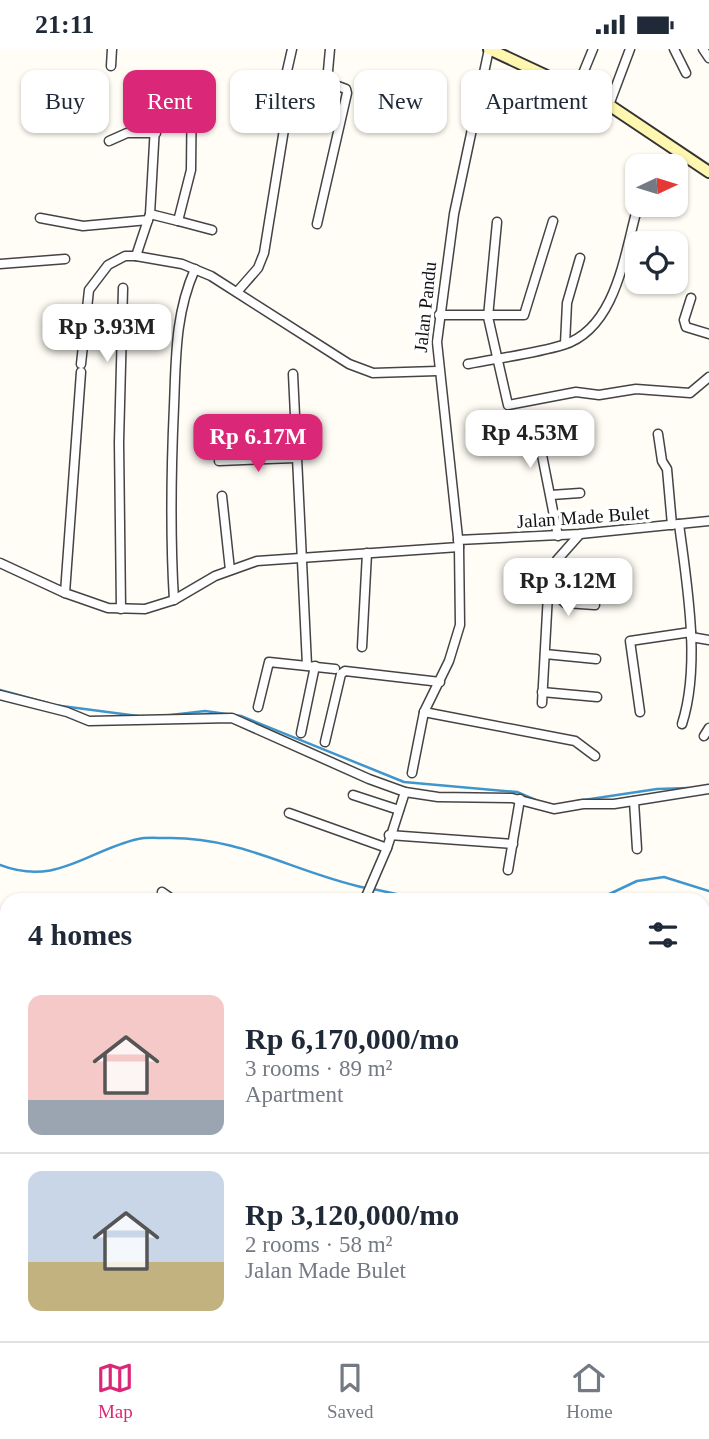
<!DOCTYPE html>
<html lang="en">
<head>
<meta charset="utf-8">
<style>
  :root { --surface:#fff; --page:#f2f2f3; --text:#1f2937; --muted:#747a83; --line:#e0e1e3; --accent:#db2777 }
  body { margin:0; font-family:Georgia,serif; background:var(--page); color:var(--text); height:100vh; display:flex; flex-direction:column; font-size:26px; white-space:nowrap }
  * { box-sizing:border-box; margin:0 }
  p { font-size:23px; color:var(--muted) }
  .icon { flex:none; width:38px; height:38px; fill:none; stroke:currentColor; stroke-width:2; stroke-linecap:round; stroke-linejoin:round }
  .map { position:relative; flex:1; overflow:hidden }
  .sheet { position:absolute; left:0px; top:844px; width:710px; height:450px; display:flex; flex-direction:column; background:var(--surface); border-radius:21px 21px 0 0; box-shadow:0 2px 5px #0004 }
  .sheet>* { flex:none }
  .guide { position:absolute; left:21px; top:21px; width:668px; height:63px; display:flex; gap:14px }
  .needle { width:46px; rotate:86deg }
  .fabs { position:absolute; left:625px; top:105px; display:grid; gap:14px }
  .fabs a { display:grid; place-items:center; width:63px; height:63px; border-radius:14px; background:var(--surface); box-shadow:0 2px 5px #0004; font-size:35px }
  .price { position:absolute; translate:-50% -60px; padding:0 16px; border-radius:14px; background:#fff; color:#222; font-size:23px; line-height:46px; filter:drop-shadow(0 2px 4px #0008) }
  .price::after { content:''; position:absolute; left:50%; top:42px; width:21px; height:16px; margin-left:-10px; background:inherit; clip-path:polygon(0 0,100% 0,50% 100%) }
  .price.active { background:var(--accent); color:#fff }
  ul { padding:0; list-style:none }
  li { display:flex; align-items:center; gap:21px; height:175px; padding:0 28px }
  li+li { border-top:2px solid var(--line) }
  li span { display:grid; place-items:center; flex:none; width:196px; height:140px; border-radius:14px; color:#555 }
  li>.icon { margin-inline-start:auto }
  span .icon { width:84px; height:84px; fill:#fffc; stroke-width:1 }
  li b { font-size:30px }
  h2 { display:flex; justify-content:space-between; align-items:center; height:84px; padding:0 28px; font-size:30px }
  .pill { padding:0 24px; border-radius:14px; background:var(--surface); box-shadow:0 2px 5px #0004; font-size:24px; line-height:63px }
  .pill.active { background:var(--accent); color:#fff }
  .status { display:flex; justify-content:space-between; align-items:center; height:49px; padding:0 35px; background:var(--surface); direction:ltr }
  .status svg { height:19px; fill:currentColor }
  .dock { display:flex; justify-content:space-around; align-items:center; height:98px; border-top:2px solid var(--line); background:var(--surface); font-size:19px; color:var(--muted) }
  .dock a { display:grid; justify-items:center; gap:4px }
  .dock .active { color:var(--accent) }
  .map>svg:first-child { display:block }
</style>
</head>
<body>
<div class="status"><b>21:11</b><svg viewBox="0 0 49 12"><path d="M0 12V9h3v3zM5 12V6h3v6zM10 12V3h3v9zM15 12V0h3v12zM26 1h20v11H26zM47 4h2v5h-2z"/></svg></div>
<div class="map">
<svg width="709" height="1292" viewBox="0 0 709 1292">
  <rect width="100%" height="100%" fill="#fffdf5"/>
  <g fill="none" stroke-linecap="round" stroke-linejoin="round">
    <g stroke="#3f96cf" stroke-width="2.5">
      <path d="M 0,641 L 48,654"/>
      <path d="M 54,656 L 138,667"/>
      <path d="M 162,667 L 205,662 L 241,667 L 404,733 L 517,743 L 538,752"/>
      <path d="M 577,752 L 657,740 L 688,739"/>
      <path d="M 0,816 C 57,838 88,801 138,790 C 146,788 156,789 165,789 C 241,787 295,824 366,839"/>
      <path d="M 373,840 L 401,846 L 477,849 L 585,850 L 603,848 L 637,832 L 664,828 L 709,842"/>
    </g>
    <g stroke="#444" stroke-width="11">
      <g id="minor">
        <path d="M 674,0 L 686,24"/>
        <path d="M 703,0 L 709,9"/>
        <path d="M 111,17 L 112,0"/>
        <path d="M 577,39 L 593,0"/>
        <path d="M 609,56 L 630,0"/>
        <path d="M 109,92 L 127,84 L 156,84"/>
        <path d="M 150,165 L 178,172 L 191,121 L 192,27"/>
        <path d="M 40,169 L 83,177 L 148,171"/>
        <path d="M 178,172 L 212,181"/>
        <path d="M 497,173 L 488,268 L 508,356 L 576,343 L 599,346 L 636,340 L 690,344 L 709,328"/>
        <path d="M 317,175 L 347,44 L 346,40 L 327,33 L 330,0"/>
        <path d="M 136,207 L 150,165 L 157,42"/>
        <path d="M 0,215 L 65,210"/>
        <path d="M 237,243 L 258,219 L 264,204 L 286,68 L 287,22 L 292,0"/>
        <path d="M 691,249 L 684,271 L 686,278 L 709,285"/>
        <path d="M 439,266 L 524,266 L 553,172"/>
        <path d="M 565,295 L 567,254 L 580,209"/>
        <path d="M 81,315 L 89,241 L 108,216 L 125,207 L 136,207 L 182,215 L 211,227 L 349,315 L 373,324 L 437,322"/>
        <path d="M 468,315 C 499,309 533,305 563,296 C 615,280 624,208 636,164"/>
        <path d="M 81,323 L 65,544 L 108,559 L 145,560 L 174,551 L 215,527 L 257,512 L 459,498"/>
        <path d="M 293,325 L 307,616"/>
        <path d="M 658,385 L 662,412 L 667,420 L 672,476"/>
        <path d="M 219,412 L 295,409"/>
        <path d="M 551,446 L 580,444"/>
        <path d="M 222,447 L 230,521"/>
        <path d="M 679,475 C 687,536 701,616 682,675"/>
        <path d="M 558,487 L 541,401 L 571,391"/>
        <path d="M 458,491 L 580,485 L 709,472"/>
        <path d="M 0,514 L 65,544"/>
        <path d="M 548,544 L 557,546 L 565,554 L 595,556"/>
        <path d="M 174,551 C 170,486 171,423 174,357 C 176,309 175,265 195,220"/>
        <path d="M 121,560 L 119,393 L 123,239"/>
        <path d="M 691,588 L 709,591"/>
        <path d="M 362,598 L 367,504"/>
        <path d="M 545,605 L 596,610"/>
        <path d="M 542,643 L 597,648"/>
        <path d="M 0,646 L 67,663 L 89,672 L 232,669 L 369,730 L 405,743 L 438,748 L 512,749 L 554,760 L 583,755 L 614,755 L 709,740"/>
        <path d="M 542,654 L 549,527 L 557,511 L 580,485"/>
        <path d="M 258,658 L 269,613 L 335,620"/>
        <path d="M 424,663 L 575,692 L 595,707"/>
        <path d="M 640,663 L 630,592 L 691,583"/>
        <path d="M 301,684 L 315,617"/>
        <path d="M 704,687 L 709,679"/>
        <path d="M 325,693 L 341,625 L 345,622 L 440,633"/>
        <path d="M 412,724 L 424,663 L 449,612 L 460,576 L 459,498 L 437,293 L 454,165 L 489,0"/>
        <path d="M 353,746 L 399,761"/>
        <path d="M 634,752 L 637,800"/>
        <path d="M 289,764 L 387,799"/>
        <path d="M 389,786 L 513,795"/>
        <path d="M 508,821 L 520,750"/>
        <path d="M 162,843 L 172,850"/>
        <path d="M 365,850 L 387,799 L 405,743"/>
        <path d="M 704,942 L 709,918"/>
        <path d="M 708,1070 L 705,1135 L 709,1179"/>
        <path d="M 0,1168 L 7,1039"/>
        <path d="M 0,1180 L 7,1180"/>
        <path d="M 274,1286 L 275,1292"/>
        <path d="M 14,1292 L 14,1286"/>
        <path d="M 33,1292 L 34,1286"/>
        <path d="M 670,1292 L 671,1286"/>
      </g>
    </g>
    <g stroke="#333" stroke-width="14">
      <path id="secondary" d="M 489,0 L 609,56 L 709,123"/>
    </g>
    <g stroke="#222" stroke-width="16">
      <g id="primary">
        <path d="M 0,1039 L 7,1039"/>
        <path d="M 704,1070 L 709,1070"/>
      </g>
    </g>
    <use href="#minor" stroke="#fff" stroke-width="8"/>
    <use href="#secondary" stroke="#fff6b0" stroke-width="10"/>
    <use href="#primary" stroke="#f9d66b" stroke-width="12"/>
  </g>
  <g text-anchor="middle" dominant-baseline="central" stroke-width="7" stroke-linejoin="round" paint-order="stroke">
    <g font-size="19" fill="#111" stroke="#fff">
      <text transform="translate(425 258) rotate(-84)">Jalan Pandu</text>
      <text transform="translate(583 468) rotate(-4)">Jalan Made Bulet</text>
    </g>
  </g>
</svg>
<div class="fabs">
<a><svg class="needle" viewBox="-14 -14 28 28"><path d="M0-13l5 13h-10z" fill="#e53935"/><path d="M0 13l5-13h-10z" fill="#747a83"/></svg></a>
<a><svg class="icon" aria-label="locate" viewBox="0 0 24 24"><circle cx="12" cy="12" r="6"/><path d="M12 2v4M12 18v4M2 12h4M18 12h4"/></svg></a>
</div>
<b class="price" style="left:107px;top:315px">Rp 3.93M</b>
<b class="price" style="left:530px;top:421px">Rp 4.53M</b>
<b class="price active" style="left:258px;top:425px">Rp 6.17M</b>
<b class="price" style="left:568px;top:569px">Rp 3.12M</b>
<div class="guide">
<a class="pill">Buy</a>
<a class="pill active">Rent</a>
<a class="pill">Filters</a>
<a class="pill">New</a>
<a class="pill">Apartment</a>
</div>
<section class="sheet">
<h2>4 homes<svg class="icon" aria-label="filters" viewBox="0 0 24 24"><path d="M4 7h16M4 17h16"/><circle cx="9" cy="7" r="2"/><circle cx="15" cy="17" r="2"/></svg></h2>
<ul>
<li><span style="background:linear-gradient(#f6c9c9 75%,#9aa5b1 0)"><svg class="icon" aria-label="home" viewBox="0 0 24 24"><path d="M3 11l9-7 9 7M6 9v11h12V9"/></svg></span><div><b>Rp 6,170,000/mo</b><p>3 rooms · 89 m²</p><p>Apartment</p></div></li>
<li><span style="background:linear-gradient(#c9d6e8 65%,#c2b280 0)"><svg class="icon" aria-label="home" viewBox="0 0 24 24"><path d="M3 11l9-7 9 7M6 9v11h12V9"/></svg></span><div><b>Rp 3,120,000/mo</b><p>2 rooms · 58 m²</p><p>Jalan Made Bulet</p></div></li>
</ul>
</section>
</div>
<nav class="dock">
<a class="active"><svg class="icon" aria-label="map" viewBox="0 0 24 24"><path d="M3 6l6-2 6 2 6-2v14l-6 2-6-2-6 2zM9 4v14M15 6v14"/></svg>Map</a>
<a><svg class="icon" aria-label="saved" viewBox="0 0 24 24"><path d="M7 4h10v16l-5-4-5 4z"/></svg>Saved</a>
<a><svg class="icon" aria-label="home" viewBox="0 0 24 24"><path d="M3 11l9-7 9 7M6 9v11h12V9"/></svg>Home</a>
</nav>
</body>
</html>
